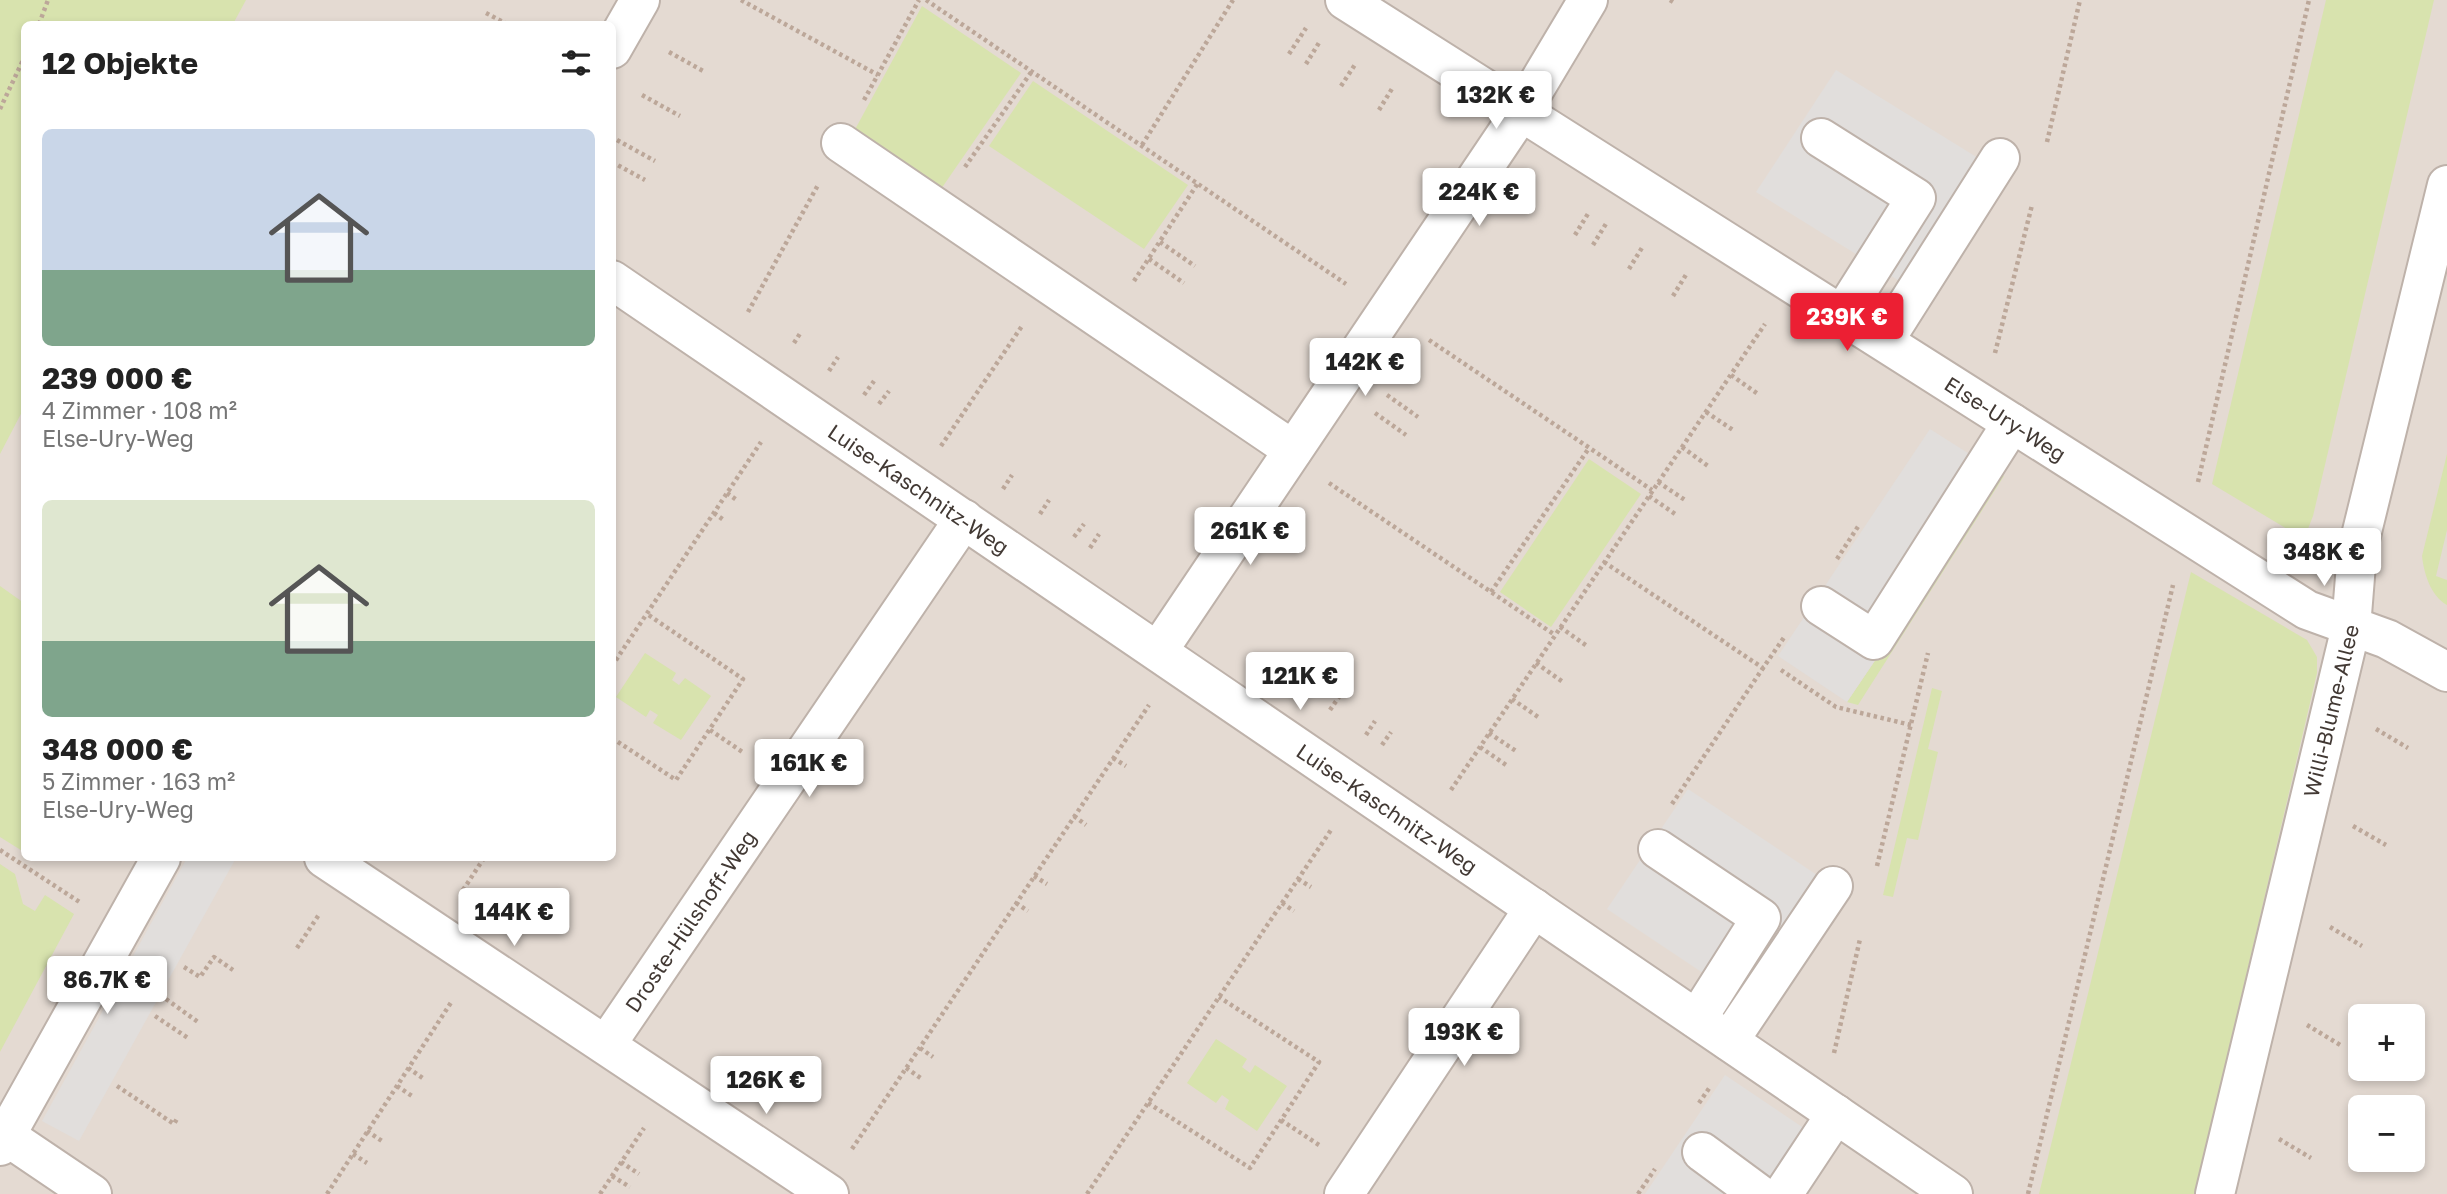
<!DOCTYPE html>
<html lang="de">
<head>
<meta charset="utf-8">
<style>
  :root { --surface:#fff; --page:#f6f6f6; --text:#222; --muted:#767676; --accent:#ec1f33 }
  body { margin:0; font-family:"Golos Text",sans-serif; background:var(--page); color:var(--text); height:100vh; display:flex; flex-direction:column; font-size:26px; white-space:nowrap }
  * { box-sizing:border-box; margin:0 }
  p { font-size:23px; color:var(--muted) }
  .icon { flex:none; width:38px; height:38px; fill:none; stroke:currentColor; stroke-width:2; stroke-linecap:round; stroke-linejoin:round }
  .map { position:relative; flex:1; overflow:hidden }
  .details { position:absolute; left:21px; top:21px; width:595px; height:840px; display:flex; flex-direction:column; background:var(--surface); border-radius:10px; box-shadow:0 4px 10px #0003 }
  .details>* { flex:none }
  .controls { position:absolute; left:2348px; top:1004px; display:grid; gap:14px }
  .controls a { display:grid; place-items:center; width:77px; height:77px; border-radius:10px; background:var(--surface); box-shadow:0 4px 10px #0003; font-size:35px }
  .price { position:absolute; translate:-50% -60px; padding:0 16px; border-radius:7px; background:#fff; color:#222; font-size:23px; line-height:46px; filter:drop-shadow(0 2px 4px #0008) }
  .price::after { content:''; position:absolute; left:50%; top:42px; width:21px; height:16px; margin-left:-10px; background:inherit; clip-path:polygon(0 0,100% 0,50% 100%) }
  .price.current { background:var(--accent); color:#fff }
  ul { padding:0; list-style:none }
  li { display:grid; align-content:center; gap:14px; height:371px; padding:0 21px }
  li span { display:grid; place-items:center; height:217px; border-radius:10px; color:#555 }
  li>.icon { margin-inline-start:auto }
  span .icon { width:126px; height:126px; fill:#fffc; stroke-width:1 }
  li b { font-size:30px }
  h2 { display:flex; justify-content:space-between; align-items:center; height:84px; padding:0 21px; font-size:30px }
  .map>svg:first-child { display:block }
</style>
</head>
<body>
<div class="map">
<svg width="2447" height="1194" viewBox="0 0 2447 1194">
  <rect width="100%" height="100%" fill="#f1eae4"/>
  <path fill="#e4dad2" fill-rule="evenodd" d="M 0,0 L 2447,0 L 2447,1194 L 0,1194 ZM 24,24 L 612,24 L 612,858 L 24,858 ZM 2361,1017 L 2413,1017 L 2413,1069 L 2361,1069 ZM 2361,1108 L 2413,1108 L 2413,1160 L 2361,1160 Z"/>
  <g fill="#d8e3ae">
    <path d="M 0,0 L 246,0 L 233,24 L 24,24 L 24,408 L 0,454 Z"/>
    <path d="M 2326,0 L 2434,0 L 2313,516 L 2304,539 L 2212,484 Z"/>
    <path d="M 922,6 L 1021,73 L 939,192 L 852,135 Z"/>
    <path d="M 1033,81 L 1188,185 L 1144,249 L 989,146 Z"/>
    <path d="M 2447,454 L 2447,530 L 2436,576 L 2447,580 L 2447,605 C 2431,596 2424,574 2422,556 Z"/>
    <path d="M 1589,459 L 1641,494 L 1551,627 L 1500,592 Z"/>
    <path d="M 2001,474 L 2004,476 L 1858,705 L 1847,702 Z"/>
    <path d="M 2191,572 L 2307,640 L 2317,657 L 2317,673 L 2195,1194 L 2039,1194 Z"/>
    <path d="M 0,586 L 24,603 L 24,852 L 0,837 Z"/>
    <path d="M 645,653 L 676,673 L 672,680 L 679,685 L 685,678 L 711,696 L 681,740 L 653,723 L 658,715 L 650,710 L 646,717 L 616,697 Z"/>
    <path d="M 1932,688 L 1942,691 L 1928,749 L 1938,752 L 1918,840 L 1907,838 L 1893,897 L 1883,895 Z"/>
    <path d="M 0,864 L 15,874 L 23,904 L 35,911 L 45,895 L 74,914 L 0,1052 Z"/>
    <path d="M 1216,1039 L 1247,1059 L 1242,1067 L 1250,1073 L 1255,1065 L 1287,1086 L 1257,1131 L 1225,1109 L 1229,1100 L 1222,1095 L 1216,1103 L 1187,1083 Z"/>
  </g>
  <g fill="#e1dedc">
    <path d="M 1836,70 L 1978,158 L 1901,282 L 1756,192 Z"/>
    <path d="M 1930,429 L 2001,474 L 1847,702 L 1778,656 Z"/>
    <path d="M 1688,789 L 1820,877 L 1739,997 L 1607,909 Z"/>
    <path d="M 187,858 L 236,858 L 79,1141 L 42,1121 Z"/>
    <path d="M 1725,1075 L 1829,1145 L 1796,1194 L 1645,1194 Z"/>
  </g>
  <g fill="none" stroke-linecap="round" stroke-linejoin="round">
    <g stroke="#beb2aa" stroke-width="42">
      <g id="minor">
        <path id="s1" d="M 1345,0 L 2307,610 L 2387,639 L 2447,672"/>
        <path d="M 612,49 L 640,0"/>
        <path d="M 1821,138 L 1916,198 L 1842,315"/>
        <path d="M 841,143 L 1293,450"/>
        <path id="s2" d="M 612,280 L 1953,1194"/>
        <path d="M 1884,341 L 2000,158"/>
        <path d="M 1821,606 L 1874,640 L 2012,423"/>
        <path d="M 1158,651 L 1521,112 L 1588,0"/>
        <path d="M 1658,849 L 1761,918 L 1697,1019"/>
        <path d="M 324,858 L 829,1194"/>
        <path d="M 1729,1041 L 1833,886"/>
        <path id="s3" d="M 606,1045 L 964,519"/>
        <path d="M 6,1136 L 92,1194"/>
        <path d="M 0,1146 L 161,858"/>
        <path d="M 1702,1152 L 1759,1194"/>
        <path d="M 1344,1194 L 1534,908"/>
        <path d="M 1783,1194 L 1836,1114"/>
        <path id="s4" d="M 2215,1194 L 2351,627 L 2357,552 L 2447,185"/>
      </g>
    </g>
    <g stroke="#bca799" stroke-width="4.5" stroke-dasharray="3.5 3.5" stroke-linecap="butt">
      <path d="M 741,0 L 878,75"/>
      <path d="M 926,0 L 1346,284"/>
      <path d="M 1670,0 L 1675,3"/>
      <path d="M 486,13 L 507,24"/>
      <path d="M 39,24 L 48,0"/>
      <path d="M 669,52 L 705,72"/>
      <path d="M 1289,54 L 1306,28"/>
      <path d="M 1306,64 L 1320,41"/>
      <path d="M 1341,86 L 1356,63"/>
      <path d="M 642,95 L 680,116"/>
      <path d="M 864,100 L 919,0"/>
      <path d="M 0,109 L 24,58"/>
      <path d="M 1379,110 L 1393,87"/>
      <path d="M 617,140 L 655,161"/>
      <path d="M 2047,142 L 2080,0"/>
      <path d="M 1142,145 L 1233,0"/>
      <path d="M 612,162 L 645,180"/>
      <path d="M 965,167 L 1032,71"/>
      <path d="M 1575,235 L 1589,212"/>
      <path d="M 1160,242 L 1195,266"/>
      <path d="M 1593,245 L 1607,222"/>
      <path d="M 1149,259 L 1184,283"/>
      <path d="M 1629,269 L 1643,246"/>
      <path d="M 1134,281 L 1198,183"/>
      <path d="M 1673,296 L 1687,273"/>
      <path d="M 748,312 L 818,185"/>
      <path d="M 1429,340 L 1652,490"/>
      <path d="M 794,343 L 801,332"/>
      <path d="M 1995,353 L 2032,205"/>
      <path d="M 829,371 L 838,357"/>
      <path d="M 1731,375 L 1758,394"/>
      <path d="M 864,395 L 874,381"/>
      <path d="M 1387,395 L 1418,417"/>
      <path d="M 879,404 L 889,391"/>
      <path d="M 1706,412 L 1733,430"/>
      <path d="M 1375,413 L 1406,435"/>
      <path d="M 941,446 L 1022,326"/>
      <path d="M 1682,447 L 1708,466"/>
      <path d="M 1658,482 L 1685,500"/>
      <path d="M 2198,482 L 2309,0"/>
      <path d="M 1329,483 L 1555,635"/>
      <path d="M 1003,489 L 1012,475"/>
      <path d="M 727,493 L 738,501"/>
      <path d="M 1649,496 L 1675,514"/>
      <path d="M 714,513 L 725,521"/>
      <path d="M 1040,514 L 1049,500"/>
      <path d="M 1074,537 L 1084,524"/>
      <path d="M 1090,548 L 1099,534"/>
      <path d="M 1837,559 L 1859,525"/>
      <path d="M 1604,562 L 1763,668 L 1785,636"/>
      <path d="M 1491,592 L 1589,448"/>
      <path d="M 1560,627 L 1587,646"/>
      <path d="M 1536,663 L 1563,682"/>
      <path d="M 612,666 L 761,442"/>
      <path d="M 1781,670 L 1836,707 L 1911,725"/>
      <path d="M 1288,682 L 1297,668"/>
      <path d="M 1512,699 L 1538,717"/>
      <path d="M 1330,710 L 1339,697"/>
      <path d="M 2376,729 L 2408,748"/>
      <path d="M 710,730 L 744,753"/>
      <path d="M 1489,733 L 1516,751"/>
      <path d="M 1366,735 L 1375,721"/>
      <path d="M 612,738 L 676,780 L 743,679 L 647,614"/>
      <path d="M 1382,745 L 1391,732"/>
      <path d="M 1480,747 L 1506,765"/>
      <path d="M 1113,758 L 1126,766"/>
      <path d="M 1451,790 L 1765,324"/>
      <path d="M 1672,804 L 1763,668"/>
      <path d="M 1074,816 L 1086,825"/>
      <path d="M 2353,826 L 2386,845"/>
      <path d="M 0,850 L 81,903"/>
      <path d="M 1877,866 L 1928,653"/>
      <path d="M 1034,876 L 1047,884"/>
      <path d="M 1298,879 L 1311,887"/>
      <path d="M 463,890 L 484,858"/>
      <path d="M 1016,903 L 1028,911"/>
      <path d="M 1282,903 L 1294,911"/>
      <path d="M 2330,927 L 2362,946"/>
      <path d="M 297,948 L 320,913"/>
      <path d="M 184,967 L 200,977 L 214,957 L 233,970"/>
      <path d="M 166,999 L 198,1022"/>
      <path d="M 155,1016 L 188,1038"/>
      <path d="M 2307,1025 L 2342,1046"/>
      <path d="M 920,1048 L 933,1057"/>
      <path d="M 1834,1053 L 1860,939"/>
      <path d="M 408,1068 L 424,1079"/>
      <path d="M 906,1068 L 922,1079"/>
      <path d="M 117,1086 L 174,1124 L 178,1117"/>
      <path d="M 397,1086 L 412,1096"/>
      <path d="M 1148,1103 L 1250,1168 L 1319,1062 L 1219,997"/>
      <path d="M 1699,1103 L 1710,1087"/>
      <path d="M 1281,1120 L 1319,1145"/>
      <path d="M 367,1131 L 382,1141"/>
      <path d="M 2279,1139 L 2311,1158"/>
      <path d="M 852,1149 L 1149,705"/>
      <path d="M 353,1154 L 367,1163"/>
      <path d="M 621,1162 L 639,1174"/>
      <path d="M 612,1176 L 630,1187"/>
      <path d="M 327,1194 L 452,1001"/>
      <path d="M 600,1194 L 644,1128"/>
      <path d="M 1087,1194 L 1331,830"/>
      <path d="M 1638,1194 L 1655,1169"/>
      <path d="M 2028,1194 L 2173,585"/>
    </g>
    <use href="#minor" stroke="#fff" stroke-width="38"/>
  </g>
  <g text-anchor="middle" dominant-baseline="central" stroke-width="5" stroke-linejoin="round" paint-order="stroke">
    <g font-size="21" fill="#423934" stroke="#fff">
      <text stroke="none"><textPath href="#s1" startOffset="782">Else-Ury-Weg</textPath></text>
      <text stroke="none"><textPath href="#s2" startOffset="371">Luise-Kaschnitz-Weg</textPath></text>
      <text stroke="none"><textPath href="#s4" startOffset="497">Willi-Blume-Allee</textPath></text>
      <text stroke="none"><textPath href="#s2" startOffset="938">Luise-Kaschnitz-Weg</textPath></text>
      <text stroke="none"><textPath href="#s3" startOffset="150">Droste-Hülshoff-Weg</textPath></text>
    </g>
  </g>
</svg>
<div class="controls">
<a>+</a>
<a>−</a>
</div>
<b class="price" style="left:1496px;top:131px">132K €</b>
<b class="price" style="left:1479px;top:228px">224K €</b>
<b class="price current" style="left:1847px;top:353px">239K €</b>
<b class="price" style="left:1365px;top:398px">142K €</b>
<b class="price" style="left:1250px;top:567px">261K €</b>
<b class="price" style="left:2324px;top:588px">348K €</b>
<b class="price" style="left:1300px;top:712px">121K €</b>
<b class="price" style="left:809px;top:799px">161K €</b>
<b class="price" style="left:514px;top:948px">144K €</b>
<b class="price" style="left:107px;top:1016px">86.7K €</b>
<b class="price" style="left:1464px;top:1068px">193K €</b>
<b class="price" style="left:766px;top:1116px">126K €</b>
<section class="details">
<h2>12 Objekte<svg class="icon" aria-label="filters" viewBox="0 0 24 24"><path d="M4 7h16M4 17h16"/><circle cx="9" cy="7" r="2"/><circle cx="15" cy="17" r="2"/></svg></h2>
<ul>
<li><span style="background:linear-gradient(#c9d6e8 65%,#7fa58c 0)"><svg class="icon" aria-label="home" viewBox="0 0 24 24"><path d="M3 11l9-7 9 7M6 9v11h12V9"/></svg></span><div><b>239 000 €</b><p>4 Zimmer · 108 m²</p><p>Else-Ury-Weg</p></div></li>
<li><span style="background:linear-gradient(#dfe7d0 65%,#7fa58c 0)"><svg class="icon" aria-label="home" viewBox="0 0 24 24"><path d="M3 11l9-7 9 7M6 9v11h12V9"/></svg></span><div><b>348 000 €</b><p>5 Zimmer · 163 m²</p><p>Else-Ury-Weg</p></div></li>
</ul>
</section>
</div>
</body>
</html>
